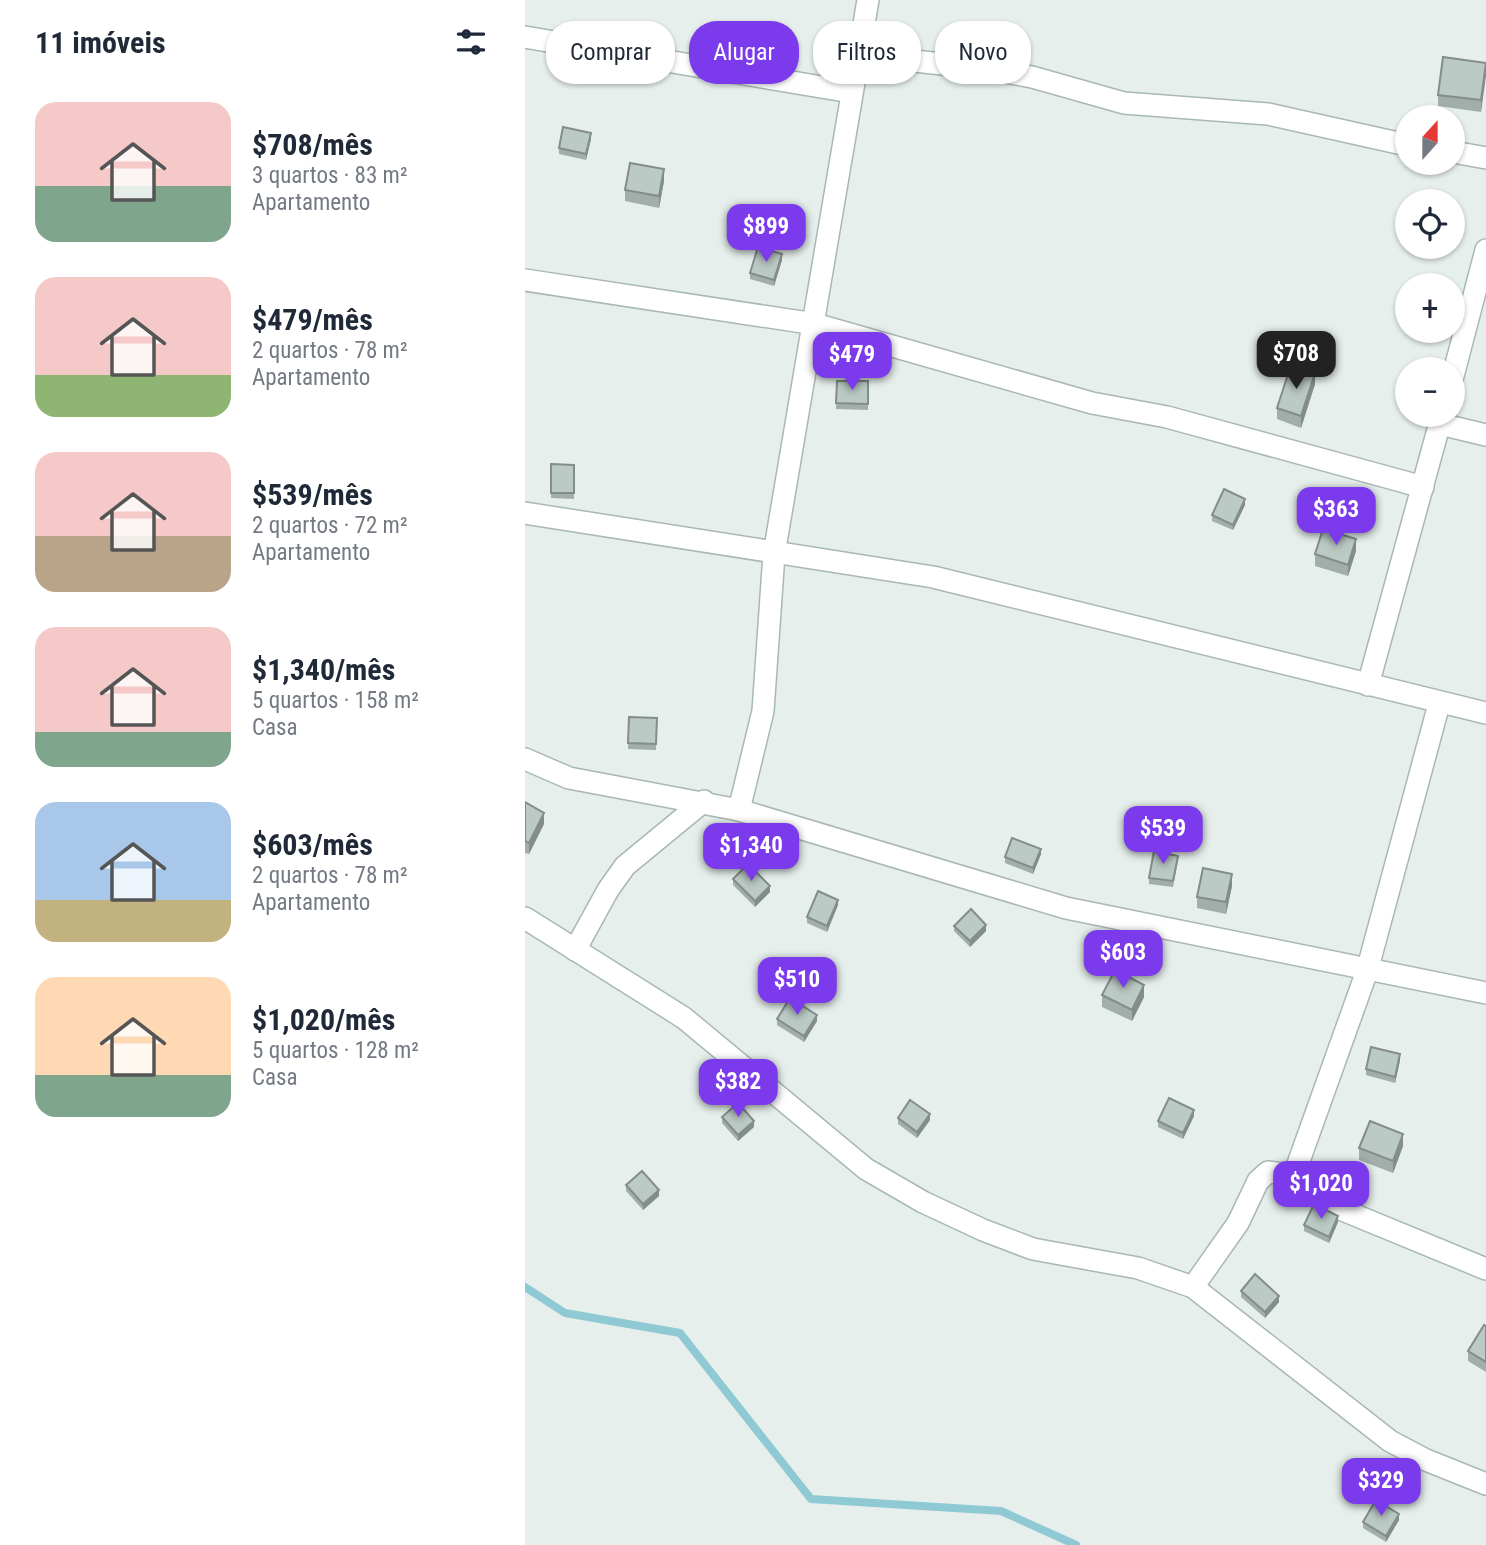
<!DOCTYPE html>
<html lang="pt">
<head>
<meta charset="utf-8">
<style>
  :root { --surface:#fff; --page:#f2f2f3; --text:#1f2937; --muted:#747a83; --accent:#7c3aed }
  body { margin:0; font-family:"Roboto Condensed",sans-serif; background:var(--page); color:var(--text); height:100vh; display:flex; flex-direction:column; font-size:26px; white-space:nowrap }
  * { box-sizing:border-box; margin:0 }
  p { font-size:23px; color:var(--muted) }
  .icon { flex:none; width:38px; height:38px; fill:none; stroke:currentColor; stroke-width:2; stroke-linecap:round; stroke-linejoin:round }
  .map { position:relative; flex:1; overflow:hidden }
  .side { display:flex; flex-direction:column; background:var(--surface); width:525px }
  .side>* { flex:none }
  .top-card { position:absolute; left:21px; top:21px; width:665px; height:63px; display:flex; gap:14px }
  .needle { width:46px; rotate:21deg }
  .fabs { position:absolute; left:870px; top:105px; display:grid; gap:14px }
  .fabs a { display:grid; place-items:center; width:70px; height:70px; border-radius:50%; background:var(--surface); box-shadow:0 2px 5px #0004; font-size:35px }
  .price { position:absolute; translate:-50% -60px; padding:0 16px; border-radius:14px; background:var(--accent); color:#fff; font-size:23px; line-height:46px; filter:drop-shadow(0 2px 4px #0008) }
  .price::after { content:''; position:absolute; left:50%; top:42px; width:21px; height:16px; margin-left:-10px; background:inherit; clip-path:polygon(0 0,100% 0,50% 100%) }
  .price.active { background:#222; color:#fff }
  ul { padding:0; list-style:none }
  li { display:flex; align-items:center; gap:21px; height:175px; padding:0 35px }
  li span { display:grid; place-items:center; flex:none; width:196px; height:140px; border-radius:21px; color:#555 }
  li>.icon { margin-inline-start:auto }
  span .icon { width:84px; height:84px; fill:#fffc; stroke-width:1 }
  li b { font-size:30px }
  h2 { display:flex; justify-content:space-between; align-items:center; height:84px; padding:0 35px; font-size:30px }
  .pill { padding:0 24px; border-radius:28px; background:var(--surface); box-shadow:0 2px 5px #0004; font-size:24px; line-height:63px }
  .pill.active { background:var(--accent); color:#fff }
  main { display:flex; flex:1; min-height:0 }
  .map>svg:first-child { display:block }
</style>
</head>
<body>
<main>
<section class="side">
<h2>11 imóveis<svg class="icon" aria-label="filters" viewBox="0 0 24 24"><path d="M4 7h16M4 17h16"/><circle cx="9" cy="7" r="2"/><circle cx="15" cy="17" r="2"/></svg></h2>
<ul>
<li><span style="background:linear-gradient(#f6c9c9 60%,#7fa58c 0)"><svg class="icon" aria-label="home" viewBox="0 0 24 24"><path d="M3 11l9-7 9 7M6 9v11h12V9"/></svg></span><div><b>$708/mês</b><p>3 quartos · 83 m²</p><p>Apartamento</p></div></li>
<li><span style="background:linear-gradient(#f6c9c9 70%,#8fb573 0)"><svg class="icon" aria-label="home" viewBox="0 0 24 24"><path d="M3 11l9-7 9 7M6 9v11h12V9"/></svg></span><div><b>$479/mês</b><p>2 quartos · 78 m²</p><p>Apartamento</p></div></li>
<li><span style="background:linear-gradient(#f6c9c9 60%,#b9a48a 0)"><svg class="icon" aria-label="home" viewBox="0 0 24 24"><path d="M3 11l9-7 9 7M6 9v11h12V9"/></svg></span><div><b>$539/mês</b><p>2 quartos · 72 m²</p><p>Apartamento</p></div></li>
<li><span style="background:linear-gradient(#f6c9c9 75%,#7fa58c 0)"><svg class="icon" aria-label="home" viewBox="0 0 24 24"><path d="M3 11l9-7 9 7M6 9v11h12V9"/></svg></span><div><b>$1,340/mês</b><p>5 quartos · 158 m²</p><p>Casa</p></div></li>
<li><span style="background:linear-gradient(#a9c7e8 70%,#c2b280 0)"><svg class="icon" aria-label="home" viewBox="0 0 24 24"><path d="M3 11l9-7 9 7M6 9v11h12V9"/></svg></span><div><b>$603/mês</b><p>2 quartos · 78 m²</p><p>Apartamento</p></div></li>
<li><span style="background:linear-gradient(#ffd9b3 70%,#7fa58c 0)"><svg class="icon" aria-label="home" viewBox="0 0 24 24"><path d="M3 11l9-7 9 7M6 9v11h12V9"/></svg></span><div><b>$1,020/mês</b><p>5 quartos · 128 m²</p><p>Casa</p></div></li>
</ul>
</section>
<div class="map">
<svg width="961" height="1545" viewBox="0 0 961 1545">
  <rect width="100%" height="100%" fill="#e6efeb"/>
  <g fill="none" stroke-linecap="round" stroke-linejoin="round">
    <path stroke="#8ec9d4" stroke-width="8" d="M 0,1287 L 40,1313 L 155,1333 L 286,1499 L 476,1511 L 551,1545"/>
    <g stroke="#a8b8b2" stroke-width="24">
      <g id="minor">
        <path d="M 0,37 L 326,92"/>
        <path d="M 333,55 L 464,69 L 507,77 L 599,103 L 743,114 L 882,145"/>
        <path d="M 928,152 L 961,158"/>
        <path d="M 0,280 L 290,324 L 567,403 L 642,417 L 898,487"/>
        <path d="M 928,376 L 961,250"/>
        <path d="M 915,424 L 961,435"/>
        <path d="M 0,513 L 408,577 L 961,713"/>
        <path d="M 843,685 L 917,415"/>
        <path d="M 0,759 L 44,778 L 214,810 L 541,908 L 961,993"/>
        <path d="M 214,810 L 238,711 L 249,554 L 343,0"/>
        <path d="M 0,918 L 159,1018 L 341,1169 L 398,1202 L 458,1230 L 508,1249 L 613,1268 L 668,1287 L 865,1441 L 901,1460 L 961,1484"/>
        <path d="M 50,950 L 83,890 L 100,866 L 179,801"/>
        <path d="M 769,1175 L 842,971 L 914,704"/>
        <path d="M 668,1287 L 713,1223 L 733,1181 L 743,1172 L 769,1175 L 791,1196 L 808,1206 L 961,1269"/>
      </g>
    </g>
    <use href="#minor" stroke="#fff" stroke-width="21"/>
  </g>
  <g fill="#a1aea9">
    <path d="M 961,63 L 956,112 L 913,106 L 913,95 Z"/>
    <path d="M 66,139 L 61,160 L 34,154 L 34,148 Z"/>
    <path d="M 139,181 L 134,208 L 100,201 L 100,190 Z"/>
    <path d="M 257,260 L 249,286 L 225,279 L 225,273 Z"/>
    <path d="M 312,381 L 343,381 L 343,410 L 311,409 Z"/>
    <path d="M 790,384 L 776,428 L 752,419 L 752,408 Z"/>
    <path d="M 26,464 L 49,465 L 49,499 L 26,498 Z"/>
    <path d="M 720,505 L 708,530 L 687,521 L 687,515 Z"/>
    <path d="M 831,551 L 823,576 L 790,566 L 790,554 Z"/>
    <path d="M 104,717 L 132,718 L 131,750 L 103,749 Z"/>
    <path d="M 0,802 L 19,824 L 4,854 L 0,853 Z"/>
    <path d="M 516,854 L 508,874 L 480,863 L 480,857 Z"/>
    <path d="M 653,861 L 648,887 L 624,884 L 624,878 Z"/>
    <path d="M 208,879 L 245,892 L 230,907 L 208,885 Z"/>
    <path d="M 707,886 L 701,914 L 672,908 L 672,897 Z"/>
    <path d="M 313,905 L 302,932 L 282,923 L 282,917 Z"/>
    <path d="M 429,926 L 461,931 L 445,947 L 429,931 Z"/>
    <path d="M 577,995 L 619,997 L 607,1021 L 577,1007 Z"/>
    <path d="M 252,1019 L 292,1021 L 279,1042 L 252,1025 Z"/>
    <path d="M 875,1060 L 870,1083 L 841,1075 L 841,1069 Z"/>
    <path d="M 669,1116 L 658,1139 L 633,1127 L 633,1121 Z"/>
    <path d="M 197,1117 L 229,1127 L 213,1141 L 197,1123 Z"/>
    <path d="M 373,1118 L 405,1120 L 392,1138 L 373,1124 Z"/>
    <path d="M 878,1146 L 868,1173 L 834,1160 L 834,1148 Z"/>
    <path d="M 101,1185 L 134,1196 L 118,1210 L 101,1191 Z"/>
    <path d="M 813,1222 L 804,1243 L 779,1231 L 779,1225 Z"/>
    <path d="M 716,1291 L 754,1302 L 740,1318 L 716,1297 Z"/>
    <path d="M 961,1326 L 961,1372 L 943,1361 L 943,1351 Z"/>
    <path d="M 874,1520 L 861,1542 L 838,1528 L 838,1522 Z"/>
  </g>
  <g fill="#838d89">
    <path d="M 961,64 L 961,76 L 956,112 L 956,100 Z"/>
    <path d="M 66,133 L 66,139 L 61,160 L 61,154 Z"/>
    <path d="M 139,169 L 139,181 L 134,208 L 134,196 Z"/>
    <path d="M 257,254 L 257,260 L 249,286 L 249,280 Z"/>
    <path d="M 790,373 L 790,384 L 776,428 L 776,416 Z"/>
    <path d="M 720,499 L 720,505 L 708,530 L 708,525 Z"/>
    <path d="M 831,539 L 831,551 L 823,576 L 823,565 Z"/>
    <path d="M 19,813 L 19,824 L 4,854 L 4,843 Z"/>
    <path d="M 516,849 L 516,854 L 508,874 L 508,868 Z"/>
    <path d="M 707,874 L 707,886 L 701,914 L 701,902 Z"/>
    <path d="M 245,886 L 245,892 L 230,907 L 230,901 Z"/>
    <path d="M 313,900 L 313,905 L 302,932 L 302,926 Z"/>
    <path d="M 461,925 L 461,931 L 445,947 L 445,941 Z"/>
    <path d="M 619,985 L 619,997 L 607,1021 L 607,1010 Z"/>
    <path d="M 292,1015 L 292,1021 L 279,1042 L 279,1036 Z"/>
    <path d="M 875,1054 L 875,1060 L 870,1083 L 870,1077 Z"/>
    <path d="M 669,1110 L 669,1116 L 658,1139 L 658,1133 Z"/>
    <path d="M 405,1114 L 405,1120 L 392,1138 L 392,1132 Z"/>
    <path d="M 229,1121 L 229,1127 L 213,1141 L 213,1135 Z"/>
    <path d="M 878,1134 L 878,1146 L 868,1173 L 868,1161 Z"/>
    <path d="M 134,1190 L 134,1196 L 118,1210 L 118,1204 Z"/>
    <path d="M 813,1216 L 813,1222 L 804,1243 L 804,1237 Z"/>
    <path d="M 754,1296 L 754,1302 L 740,1318 L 740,1312 Z"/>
    <path d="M 874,1514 L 874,1520 L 861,1542 L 861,1536 Z"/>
  </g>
  <g fill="#bbcac4" stroke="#838d89" stroke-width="2">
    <path d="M 918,57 L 961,63 L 956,100 L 913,95 Z"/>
    <path d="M 38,127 L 66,133 L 61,154 L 34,148 Z"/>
    <path d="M 105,163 L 139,169 L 134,196 L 100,190 Z"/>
    <path d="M 233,247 L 257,254 L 249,280 L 225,273 Z"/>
    <path d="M 766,365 L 790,373 L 776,416 L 752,408 Z"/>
    <path d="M 312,381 L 343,381 L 343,404 L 311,403 Z"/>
    <path d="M 26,464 L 49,465 L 49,493 L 26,493 Z"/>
    <path d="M 699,489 L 720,499 L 708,525 L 687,515 Z"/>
    <path d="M 798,529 L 831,539 L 823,565 L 790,554 Z"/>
    <path d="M 104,717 L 132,718 L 131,744 L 103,743 Z"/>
    <path d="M 0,802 L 19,813 L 4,843 L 0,841 Z"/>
    <path d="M 487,838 L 516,849 L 508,868 L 480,857 Z"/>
    <path d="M 629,851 L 653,856 L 648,881 L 624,878 Z"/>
    <path d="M 223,864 L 245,886 L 230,901 L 208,879 Z"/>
    <path d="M 678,868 L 707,874 L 701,902 L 672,897 Z"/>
    <path d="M 293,891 L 313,900 L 302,926 L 282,917 Z"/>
    <path d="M 446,909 L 461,925 L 445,941 L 429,926 Z"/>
    <path d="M 590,970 L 619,985 L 607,1010 L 577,995 Z"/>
    <path d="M 265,998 L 292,1015 L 279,1036 L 252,1019 Z"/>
    <path d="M 846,1047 L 875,1054 L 870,1077 L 841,1069 Z"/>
    <path d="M 644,1098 L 669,1110 L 658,1133 L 633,1121 Z"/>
    <path d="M 385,1100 L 405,1114 L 392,1132 L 373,1118 Z"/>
    <path d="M 213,1103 L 229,1121 L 213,1135 L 197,1117 Z"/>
    <path d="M 845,1121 L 878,1134 L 868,1161 L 834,1148 Z"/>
    <path d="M 117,1171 L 134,1190 L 118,1204 L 101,1185 Z"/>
    <path d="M 789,1204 L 813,1216 L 804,1237 L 779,1225 Z"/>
    <path d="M 730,1274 L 754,1296 L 740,1312 L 716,1291 Z"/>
    <path d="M 959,1325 L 961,1326 L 961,1362 L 943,1351 Z"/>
    <path d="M 851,1500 L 874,1514 L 861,1536 L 838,1522 Z"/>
  </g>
</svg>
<div class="fabs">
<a><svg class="needle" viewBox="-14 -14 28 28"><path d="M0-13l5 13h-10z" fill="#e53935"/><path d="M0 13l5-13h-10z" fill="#747a83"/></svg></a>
<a><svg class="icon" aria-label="locate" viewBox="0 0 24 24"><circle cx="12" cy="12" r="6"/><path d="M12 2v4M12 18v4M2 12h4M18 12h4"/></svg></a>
<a>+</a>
<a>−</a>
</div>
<b class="price" style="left:241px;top:264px">$899</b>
<b class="price active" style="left:771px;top:391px">$708</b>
<b class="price" style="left:327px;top:392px">$479</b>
<b class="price" style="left:811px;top:547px">$363</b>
<b class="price" style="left:638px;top:866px">$539</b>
<b class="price" style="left:226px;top:883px">$1,340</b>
<b class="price" style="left:598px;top:990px">$603</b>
<b class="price" style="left:272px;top:1017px">$510</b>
<b class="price" style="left:213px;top:1119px">$382</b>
<b class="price" style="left:796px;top:1221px">$1,020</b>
<b class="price" style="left:856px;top:1518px">$329</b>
<div class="top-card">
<a class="pill">Comprar</a>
<a class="pill active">Alugar</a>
<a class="pill">Filtros</a>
<a class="pill">Novo</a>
</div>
</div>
</main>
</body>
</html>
